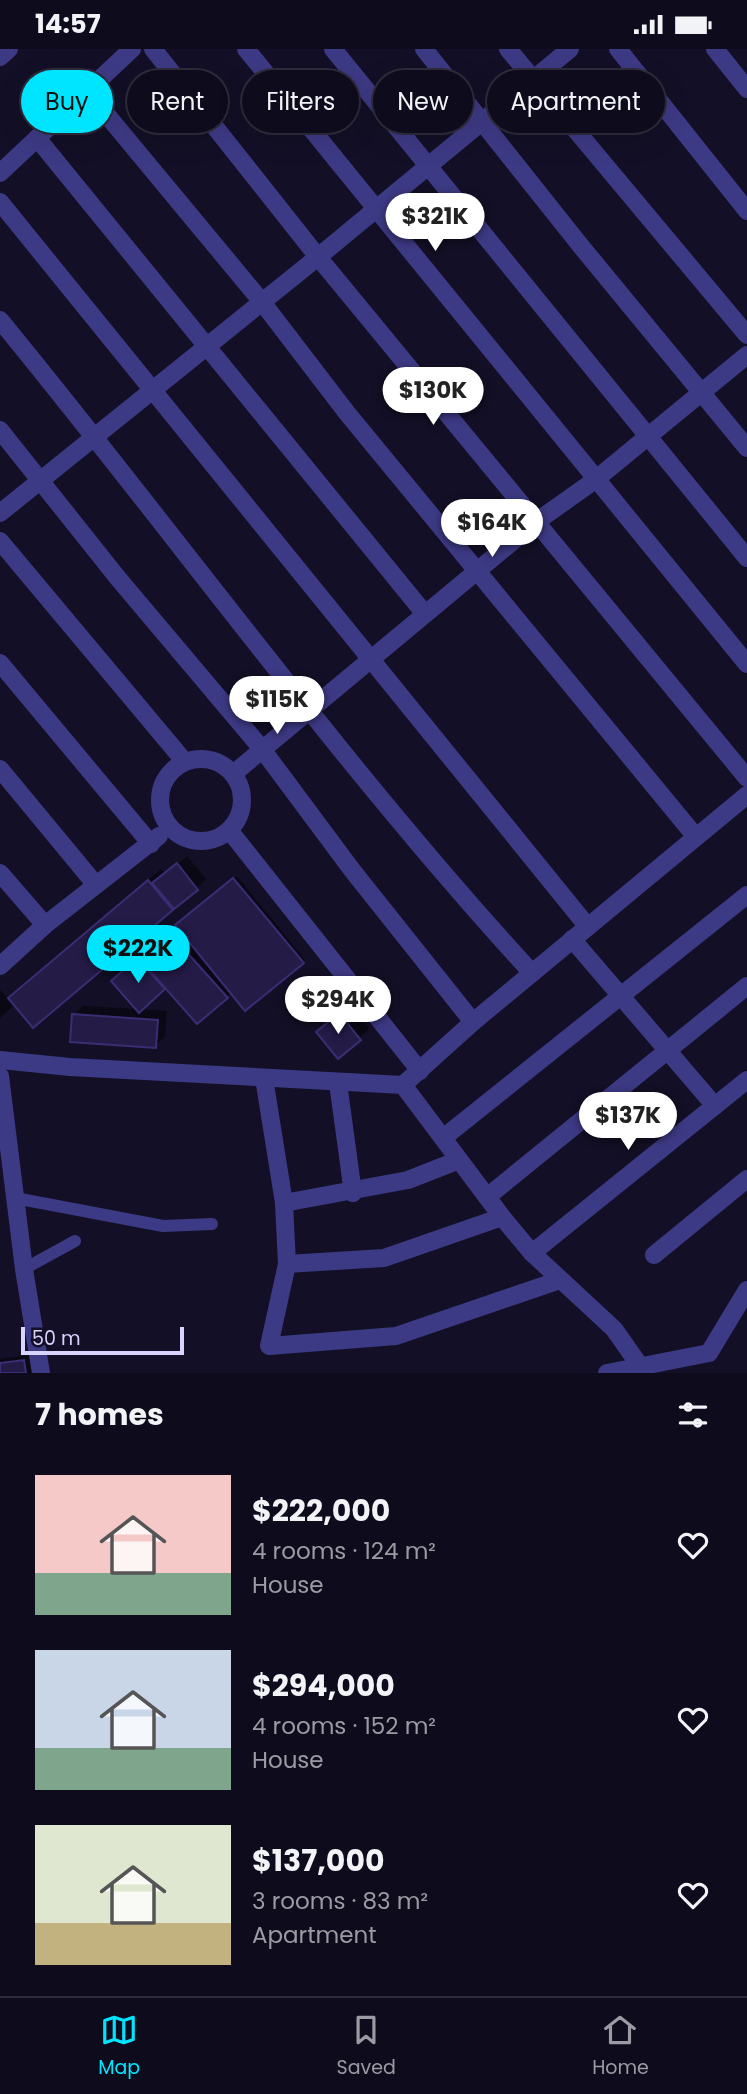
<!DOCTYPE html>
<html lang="en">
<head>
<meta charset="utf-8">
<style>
  :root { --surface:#0e0b1c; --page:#171425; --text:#f1f3f6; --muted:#9b9ba3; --line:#2e2b3b; --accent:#00e5ff }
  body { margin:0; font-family:Poppins,sans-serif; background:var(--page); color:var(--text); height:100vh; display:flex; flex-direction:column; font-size:26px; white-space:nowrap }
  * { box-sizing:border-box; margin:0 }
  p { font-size:23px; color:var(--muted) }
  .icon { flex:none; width:38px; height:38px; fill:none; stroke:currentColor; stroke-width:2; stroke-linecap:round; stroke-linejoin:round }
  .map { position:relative; height:1324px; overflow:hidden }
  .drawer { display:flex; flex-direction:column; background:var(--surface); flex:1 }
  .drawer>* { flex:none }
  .banner { position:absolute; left:21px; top:21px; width:705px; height:63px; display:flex; gap:14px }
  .scale { position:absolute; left:21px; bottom:18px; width:163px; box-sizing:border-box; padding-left:7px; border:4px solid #d9d4ff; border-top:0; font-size:19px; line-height:24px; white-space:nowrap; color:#d9d4ff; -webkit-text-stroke:5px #130f26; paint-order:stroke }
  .price { position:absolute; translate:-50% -60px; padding:0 16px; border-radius:24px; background:#fff; color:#222; font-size:23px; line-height:46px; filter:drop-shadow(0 2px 4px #0008) }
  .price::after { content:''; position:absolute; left:50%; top:42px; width:21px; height:16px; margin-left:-10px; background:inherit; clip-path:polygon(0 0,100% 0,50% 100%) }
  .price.current { background:var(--accent); color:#111 }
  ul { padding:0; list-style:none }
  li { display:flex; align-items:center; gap:21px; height:175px; padding:0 35px }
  li span { display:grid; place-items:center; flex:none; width:196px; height:140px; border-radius:0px; color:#555 }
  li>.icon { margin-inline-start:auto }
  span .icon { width:84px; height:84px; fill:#fffc; stroke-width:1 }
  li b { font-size:30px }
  h2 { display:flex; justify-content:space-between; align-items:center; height:84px; padding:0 35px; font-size:30px }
  .chip { padding:0 24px; border-radius:32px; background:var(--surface); box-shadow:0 7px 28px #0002,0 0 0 2px var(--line); font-size:24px; line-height:63px }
  .chip.current { background:var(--accent); color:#111 }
  .status { display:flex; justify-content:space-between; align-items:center; height:49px; padding:0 35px; background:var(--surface); direction:ltr }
  .status svg { height:19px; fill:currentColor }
  .dock { display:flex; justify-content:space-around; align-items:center; height:98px; border-top:2px solid var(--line); background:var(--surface); font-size:19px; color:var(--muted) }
  .dock a { display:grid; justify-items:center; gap:4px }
  .dock .current { color:var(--accent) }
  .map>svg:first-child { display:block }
</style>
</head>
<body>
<div class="status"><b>14:57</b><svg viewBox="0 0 49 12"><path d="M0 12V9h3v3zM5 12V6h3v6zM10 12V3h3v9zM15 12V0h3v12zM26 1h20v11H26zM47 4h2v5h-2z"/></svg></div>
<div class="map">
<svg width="747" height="1324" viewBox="0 0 747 1324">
  <rect width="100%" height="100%" fill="#130f26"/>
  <g fill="#0007">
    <path d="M 187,807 L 206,830 L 197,839 L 33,976 L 15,955 L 0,969 L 0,941 L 9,951 L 161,820 L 165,825 Z"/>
    <path d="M 237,827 L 305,911 L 303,913 L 232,942 L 226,948 L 166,937 L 140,960 L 167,962 L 165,987 L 156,997 L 74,966 L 83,957 L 138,960 L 123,923 L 148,901 L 152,907 L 182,881 L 180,874 Z"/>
    <path d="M 349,956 L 369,980 L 338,1007 L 327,974 Z"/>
    <path d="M 30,1306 L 32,1324 L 0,1324 L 0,1310 Z"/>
  </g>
  <g fill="#241b47" stroke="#3b2d73" stroke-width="2">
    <path d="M 177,814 L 198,841 L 174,860 L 152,834 Z"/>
    <path d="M 233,829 L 304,914 L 245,962 L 175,876 Z"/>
    <path d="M 148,831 L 173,861 L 33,979 L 8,949 Z"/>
    <path d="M 173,888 L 228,949 L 197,975 L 143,914 Z"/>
    <path d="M 137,909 L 165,940 L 139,964 L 111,932 Z"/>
    <path d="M 339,964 L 361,991 L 338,1010 L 316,983 Z"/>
    <path d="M 72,965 L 158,971 L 156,999 L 70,993 Z"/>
    <path d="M 24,1311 L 26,1324 L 0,1324 L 0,1314 Z"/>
  </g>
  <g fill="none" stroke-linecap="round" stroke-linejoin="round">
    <g stroke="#3d3a85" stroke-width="12">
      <path d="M 15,1149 L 163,1177 L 212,1175"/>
      <path d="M 24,1220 L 75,1192"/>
    </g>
    <g stroke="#3d3a85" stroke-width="18">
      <path d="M 153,0 L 318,208 L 747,729"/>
      <path d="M 246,0 L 747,615"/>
      <path d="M 333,0 L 747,509"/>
      <path d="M 424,0 L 580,196 L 747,399"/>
      <path d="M 508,0 L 747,286"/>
      <path d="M 618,0 L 747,162"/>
      <path d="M 715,0 L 747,40"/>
      <path d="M 0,8 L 9,0"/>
      <path d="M 87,42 L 262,253 L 347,364 L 696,788"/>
      <path d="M 37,89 L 425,565"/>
      <path d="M 0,124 L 132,0"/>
      <path d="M 0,153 L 588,878"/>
      <path d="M 0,271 C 178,488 342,717 532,924"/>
      <path d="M 0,381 L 117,528 L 262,700 L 352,821 L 473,973"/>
      <path d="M 0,464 L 318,208 L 570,0"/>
      <path d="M 0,492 L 185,713"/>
      <path d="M 0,614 L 151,795"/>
      <circle cx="201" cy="751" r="41"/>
      <path d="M 0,720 L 96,836"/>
      <path d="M 233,725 L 536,473 L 595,431 L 747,306"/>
      <path d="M 229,781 L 420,1022"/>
      <path d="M 0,824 L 45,876"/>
      <path d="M 572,890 L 715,1057"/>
      <path d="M 0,917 L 45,876 L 159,787"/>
      <path d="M 0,1011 L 70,1018 L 403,1036 L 473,973 L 747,746"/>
      <path d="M 0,1027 L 24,1220 L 41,1324"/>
      <path d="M 264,1029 L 284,1154 L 287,1215 L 269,1297 L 396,1287 L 560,1231"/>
      <path d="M 338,1034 L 353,1144"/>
      <path d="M 403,1036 L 502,1168 L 532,1204 L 614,1280 L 640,1317"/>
      <path d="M 443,1089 L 747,846"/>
      <path d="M 487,1148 L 747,937"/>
      <path d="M 284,1154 L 408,1131 L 459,1111"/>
      <path d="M 532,1204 L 747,1031"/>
      <path d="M 654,1206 L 747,1130"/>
      <path d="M 287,1215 L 384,1209 L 502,1168"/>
      <path d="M 607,1324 L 709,1304 L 747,1241"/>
    </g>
  </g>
</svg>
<div class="scale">50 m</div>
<b class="price" style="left:435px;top:204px">$321K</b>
<b class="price" style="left:433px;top:378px">$130K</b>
<b class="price" style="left:492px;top:510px">$164K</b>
<b class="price" style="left:277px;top:687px">$115K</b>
<b class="price current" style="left:138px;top:936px">$222K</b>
<b class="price" style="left:338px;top:987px">$294K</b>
<b class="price" style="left:628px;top:1103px">$137K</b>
<div class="banner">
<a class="chip current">Buy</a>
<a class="chip">Rent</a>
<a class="chip">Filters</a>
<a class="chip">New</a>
<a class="chip">Apartment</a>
</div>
</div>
<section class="drawer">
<h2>7 homes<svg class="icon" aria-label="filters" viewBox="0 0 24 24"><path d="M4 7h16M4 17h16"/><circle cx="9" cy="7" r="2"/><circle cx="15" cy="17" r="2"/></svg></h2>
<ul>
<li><span style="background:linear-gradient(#f6c9c9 70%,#7fa58c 0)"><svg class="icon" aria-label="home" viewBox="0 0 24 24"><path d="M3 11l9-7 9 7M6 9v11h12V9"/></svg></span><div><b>$222,000</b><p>4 rooms · 124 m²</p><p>House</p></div><svg class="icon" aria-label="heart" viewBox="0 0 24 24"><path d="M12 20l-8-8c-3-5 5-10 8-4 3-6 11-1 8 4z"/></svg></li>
<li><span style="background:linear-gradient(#c9d6e8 70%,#7fa58c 0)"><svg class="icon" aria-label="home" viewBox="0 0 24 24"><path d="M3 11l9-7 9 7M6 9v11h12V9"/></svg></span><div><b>$294,000</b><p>4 rooms · 152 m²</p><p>House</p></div><svg class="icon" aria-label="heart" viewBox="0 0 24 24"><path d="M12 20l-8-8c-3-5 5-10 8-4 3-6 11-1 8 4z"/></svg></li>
<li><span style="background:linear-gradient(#dfe7d0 70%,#c2b280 0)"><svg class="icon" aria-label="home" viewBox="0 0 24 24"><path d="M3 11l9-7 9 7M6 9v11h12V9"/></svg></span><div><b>$137,000</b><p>3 rooms · 83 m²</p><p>Apartment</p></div><svg class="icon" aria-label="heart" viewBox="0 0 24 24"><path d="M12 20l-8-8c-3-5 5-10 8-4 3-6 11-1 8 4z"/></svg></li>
</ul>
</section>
<nav class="dock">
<a class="current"><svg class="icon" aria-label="map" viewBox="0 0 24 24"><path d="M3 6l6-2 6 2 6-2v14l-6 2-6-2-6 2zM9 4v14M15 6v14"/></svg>Map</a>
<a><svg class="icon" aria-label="saved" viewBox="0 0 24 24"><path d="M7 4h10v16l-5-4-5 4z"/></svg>Saved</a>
<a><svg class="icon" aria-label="home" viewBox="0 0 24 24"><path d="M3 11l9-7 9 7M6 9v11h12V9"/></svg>Home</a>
</nav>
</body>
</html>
